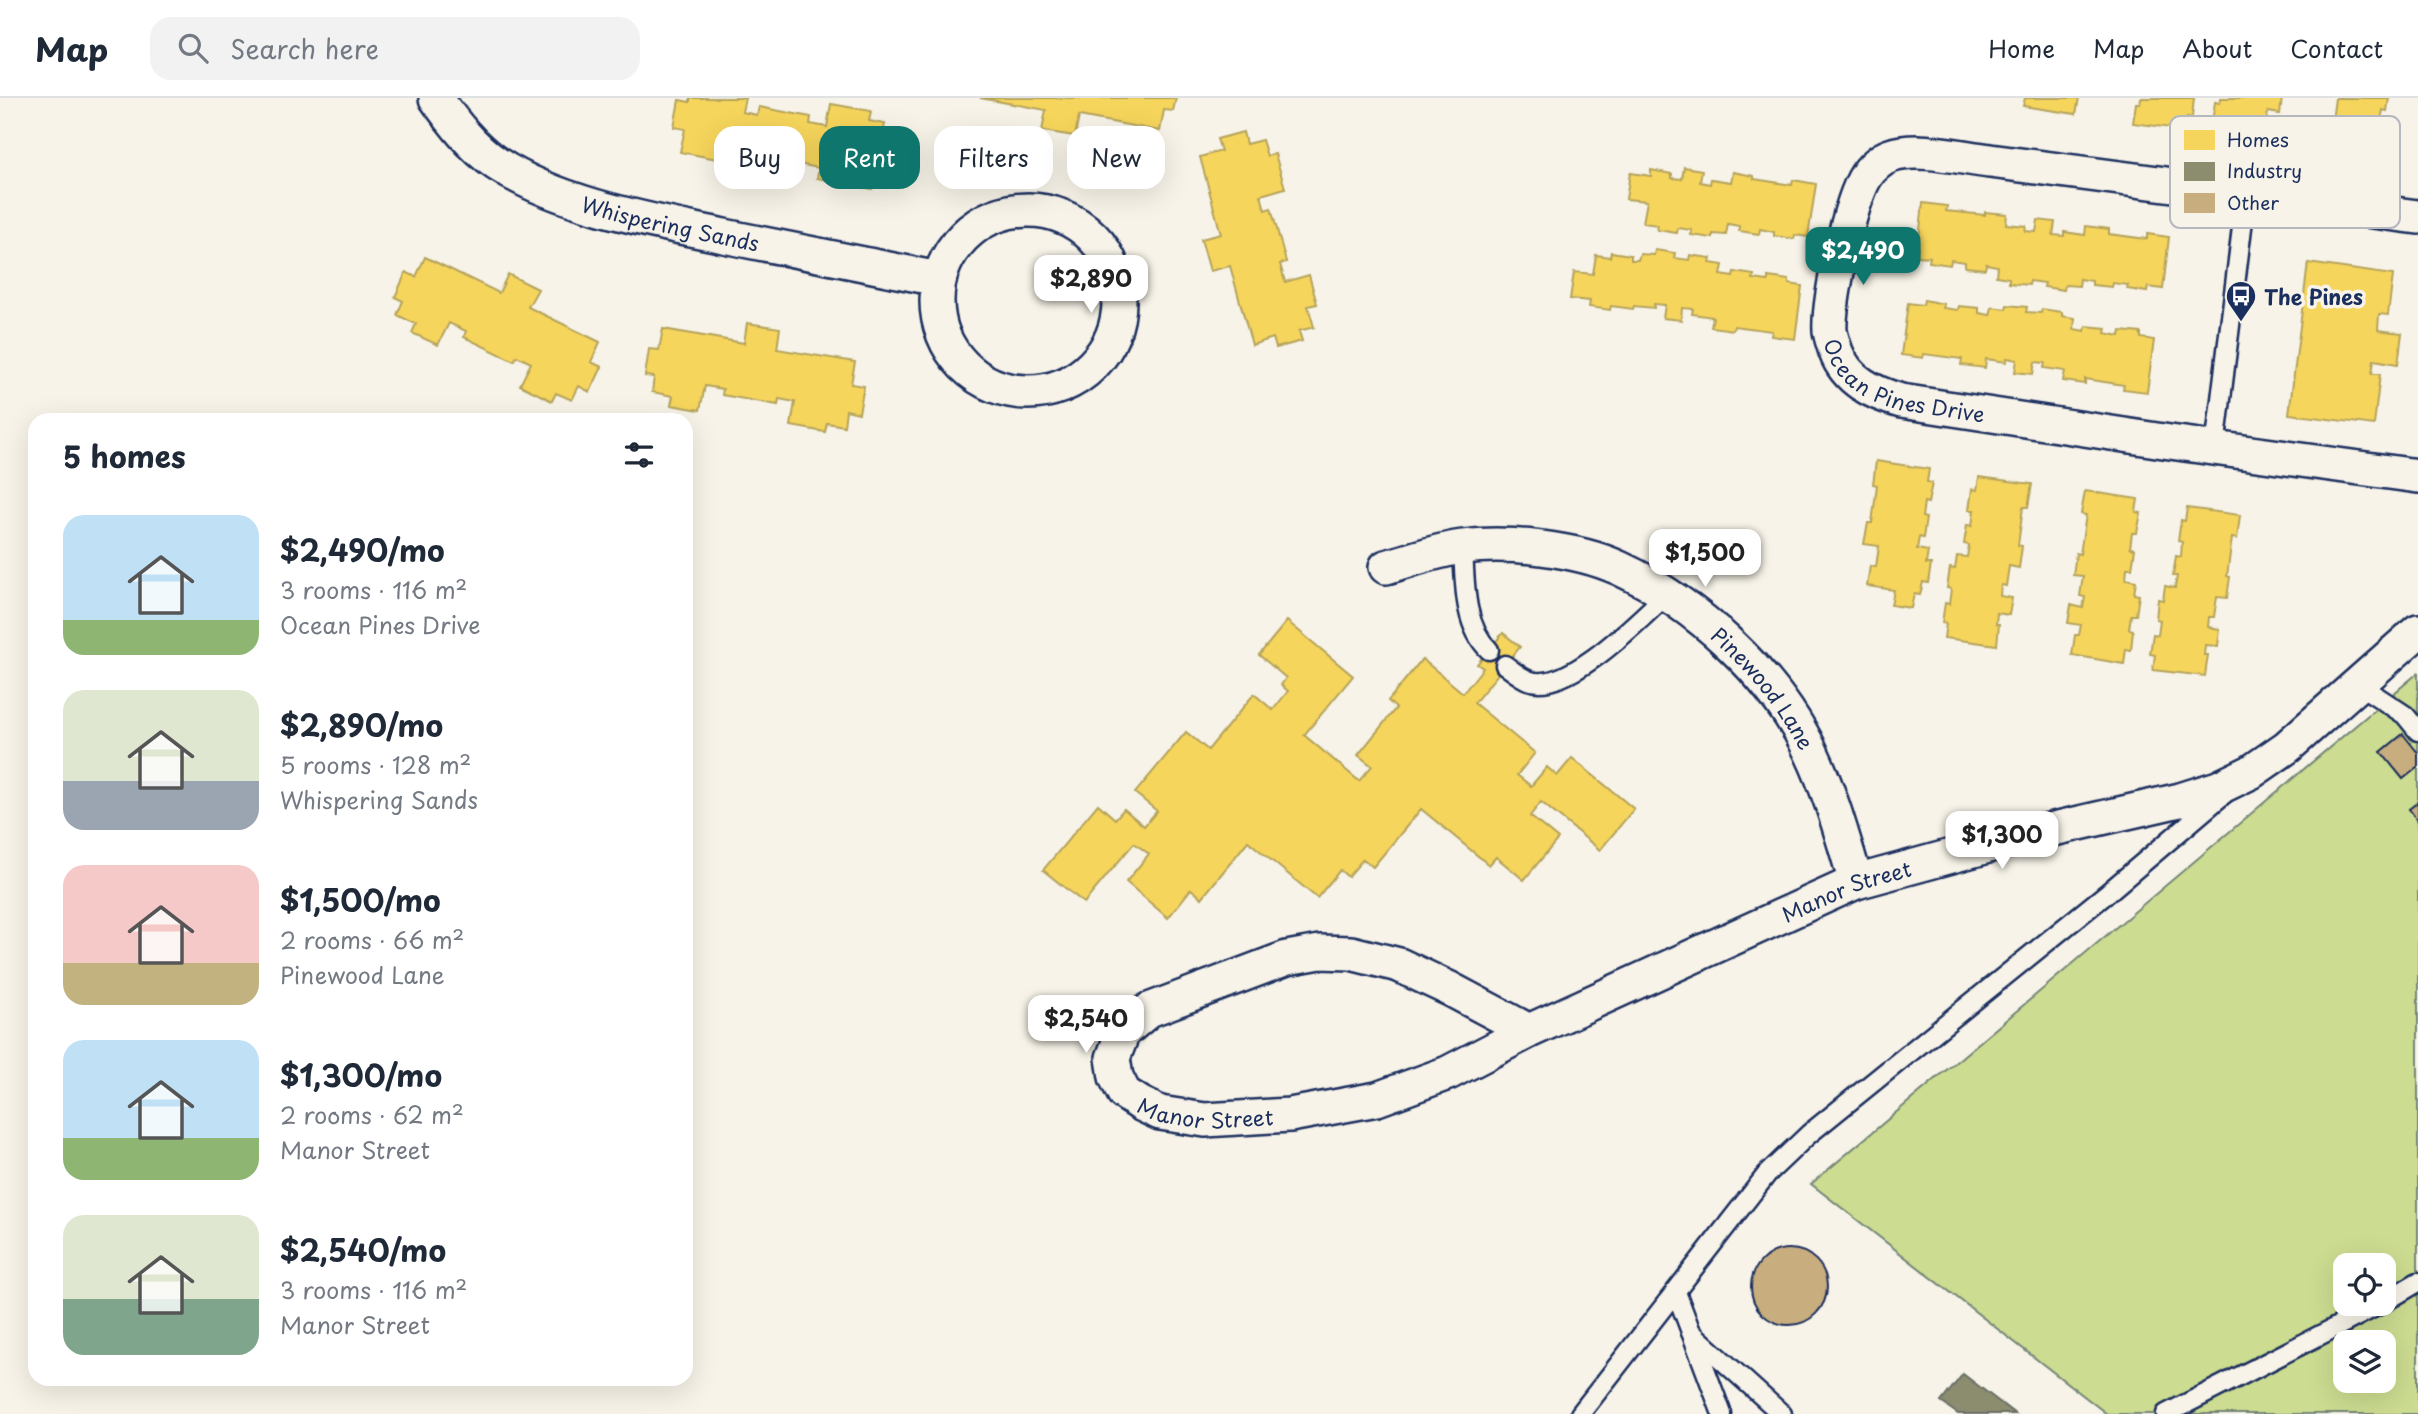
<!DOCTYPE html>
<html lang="en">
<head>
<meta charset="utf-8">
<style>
  :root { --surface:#fff; --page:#f2f2f3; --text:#1f2937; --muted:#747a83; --line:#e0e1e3; --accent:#0f766e }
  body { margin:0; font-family:"Playpen Sans",sans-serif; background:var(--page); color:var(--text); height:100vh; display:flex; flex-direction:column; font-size:26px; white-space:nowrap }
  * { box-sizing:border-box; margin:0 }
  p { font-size:23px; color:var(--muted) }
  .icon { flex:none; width:38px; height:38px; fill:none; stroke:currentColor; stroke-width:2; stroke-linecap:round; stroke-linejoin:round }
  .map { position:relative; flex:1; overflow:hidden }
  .drawer { position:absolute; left:28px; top:315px; width:665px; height:973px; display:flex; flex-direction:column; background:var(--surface); border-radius:21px; box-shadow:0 7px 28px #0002 }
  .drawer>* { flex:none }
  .hud { position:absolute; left:714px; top:28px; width:665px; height:63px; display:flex; gap:14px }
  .buttons { position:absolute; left:2333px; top:1155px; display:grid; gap:14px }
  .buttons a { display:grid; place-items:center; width:63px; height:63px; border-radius:14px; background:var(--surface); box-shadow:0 7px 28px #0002; font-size:35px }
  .price { position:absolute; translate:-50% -60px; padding:0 16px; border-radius:14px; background:#fff; color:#222; font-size:23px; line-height:46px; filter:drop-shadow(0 2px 4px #0008) }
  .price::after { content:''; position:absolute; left:50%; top:42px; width:21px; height:16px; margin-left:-10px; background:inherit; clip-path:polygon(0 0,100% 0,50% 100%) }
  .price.selected { background:var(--accent); color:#fff }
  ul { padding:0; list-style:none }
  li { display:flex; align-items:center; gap:21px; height:175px; padding:0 35px }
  li span { display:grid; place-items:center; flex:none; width:196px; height:140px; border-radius:21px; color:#555 }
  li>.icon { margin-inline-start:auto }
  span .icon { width:84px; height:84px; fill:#fffc; stroke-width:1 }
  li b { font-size:30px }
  h2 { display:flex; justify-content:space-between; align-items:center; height:84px; padding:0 35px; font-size:30px }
  .pill { padding:0 24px; border-radius:21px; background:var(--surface); box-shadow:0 7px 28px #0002; font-size:24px; line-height:63px }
  .pill.selected { background:var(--accent); color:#fff }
  header { display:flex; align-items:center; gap:42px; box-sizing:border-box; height:98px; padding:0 35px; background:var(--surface); border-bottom:2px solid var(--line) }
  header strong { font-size:33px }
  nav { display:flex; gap:38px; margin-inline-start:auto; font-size:24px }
  .search { width:490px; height:63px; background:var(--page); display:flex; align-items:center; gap:18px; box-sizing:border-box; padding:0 24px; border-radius:21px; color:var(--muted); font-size:26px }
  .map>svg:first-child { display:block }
</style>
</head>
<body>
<header>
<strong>Map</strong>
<div class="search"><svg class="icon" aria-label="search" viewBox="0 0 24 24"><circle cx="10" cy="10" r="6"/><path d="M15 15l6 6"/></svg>Search here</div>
<nav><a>Home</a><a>Map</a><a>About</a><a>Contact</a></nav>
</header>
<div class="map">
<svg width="2418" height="1316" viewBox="0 0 2418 1316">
  <rect width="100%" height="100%" fill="#f7f3e8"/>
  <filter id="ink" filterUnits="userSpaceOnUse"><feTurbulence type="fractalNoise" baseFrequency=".0143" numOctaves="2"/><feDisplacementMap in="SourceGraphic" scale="14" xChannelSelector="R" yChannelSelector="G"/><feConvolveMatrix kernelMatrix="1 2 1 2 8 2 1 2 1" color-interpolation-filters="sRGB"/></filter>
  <g filter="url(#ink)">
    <path fill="#ccdc90" stroke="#748677" stroke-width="2" fill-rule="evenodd" d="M 2418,575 L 2418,1316 L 2107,1316 L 1811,1086 ZM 2345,1167 L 2384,1167 L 2384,1206 L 2345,1206 ZM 2345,1244 L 2384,1244 L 2384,1283 L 2345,1283 Z"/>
    <g fill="#f6d55c" stroke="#b4a35d" stroke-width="2">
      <path d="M 690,0 L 745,0 L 742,14 L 757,17 L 759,9 L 811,19 L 810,26 L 827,29 L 831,6 L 871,13 L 869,23 L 885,26 L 882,40 L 894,42 L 889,70 L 877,67 L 872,91 L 817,80 L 819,70 L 735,54 L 733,64 L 680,54 L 685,31 L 674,29 L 679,2 L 690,4 Z"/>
      <path d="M 980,0 L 1176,0 L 1173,13 L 1164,12 L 1160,33 L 1079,18 L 1075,38 L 1042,33 L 1046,12 Z"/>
      <path d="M 2025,0 L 2079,0 L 2076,16 L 2023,8 Z"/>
      <path d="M 2141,0 L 2194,0 L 2192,19 L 2187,19 L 2185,32 L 2133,25 L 2136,5 L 2140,5 Z"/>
      <path d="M 2221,0 L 2282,0 L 2280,16 L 2268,14 L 2266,25 L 2270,25 L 2267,45 L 2215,39 L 2217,24 L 2212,24 L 2215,4 L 2220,5 Z"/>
      <path d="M 2335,0 L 2389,0 L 2387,13 L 2383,12 L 2380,28 L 2385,28 L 2382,49 L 2378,48 L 2376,61 L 2322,53 L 2326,30 L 2331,31 Z"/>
      <path d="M 1243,34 L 1246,46 L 1262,42 L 1267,58 L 1275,56 L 1285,90 L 1261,97 L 1265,112 L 1271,110 L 1286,164 L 1280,166 L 1285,184 L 1309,177 L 1317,206 L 1308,208 L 1314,229 L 1299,233 L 1302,243 L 1276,250 L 1273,240 L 1252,247 L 1230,168 L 1210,173 L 1201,141 L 1221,136 L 1200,59 L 1221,53 L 1217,41 Z"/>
      <path d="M 1684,69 L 1702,72 L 1700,84 L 1710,86 L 1711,81 L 1731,84 L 1733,74 L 1754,78 L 1754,81 L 1792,87 L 1793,82 L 1816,86 L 1808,139 L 1795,137 L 1794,141 L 1774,138 L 1774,134 L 1760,131 L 1759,136 L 1739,133 L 1739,128 L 1728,126 L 1726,137 L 1713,136 L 1713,140 L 1691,137 L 1692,132 L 1678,130 L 1677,135 L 1657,132 L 1658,127 L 1643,125 L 1647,103 L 1626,101 L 1630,75 L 1651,78 L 1651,72 L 1672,76 L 1672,80 L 1682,81 Z"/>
      <path d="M 1923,105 L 1947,108 L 1946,113 L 1985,117 L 1985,114 L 2007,116 L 2006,126 L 2026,128 L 2025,133 L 2036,134 L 2038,122 L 2055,124 L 2053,137 L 2064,138 L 2064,134 L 2085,137 L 2086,128 L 2109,131 L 2109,136 L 2147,141 L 2147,136 L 2169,139 L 2163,191 L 2148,189 L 2147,194 L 2127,191 L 2128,187 L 2113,185 L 2112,189 L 2092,187 L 2092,183 L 2080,181 L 2079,188 L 2065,187 L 2064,192 L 2044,189 L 2045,185 L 2030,183 L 2029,187 L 2009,185 L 2009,180 L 1996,178 L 1997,168 L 1986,166 L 1985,171 L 1965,169 L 1965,164 L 1951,162 L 1950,167 L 1929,164 L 1930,159 L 1917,158 Z"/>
      <path d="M 1655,152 L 1675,155 L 1674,160 L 1689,162 L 1690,157 L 1711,160 L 1710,165 L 1723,167 L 1721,177 L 1733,179 L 1734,174 L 1754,177 L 1753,181 L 1768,183 L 1768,179 L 1789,182 L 1789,186 L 1802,188 L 1795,241 L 1771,238 L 1772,233 L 1734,228 L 1733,232 L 1711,229 L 1713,219 L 1692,216 L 1693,211 L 1682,210 L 1681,222 L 1663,220 L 1665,207 L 1654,206 L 1654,210 L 1634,208 L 1633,211 L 1611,208 L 1610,212 L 1589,209 L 1590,203 L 1570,201 L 1574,174 L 1593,176 L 1596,157 L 1610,159 L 1611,154 L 1631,157 L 1631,162 L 1638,162 L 1640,156 L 1654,157 Z"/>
      <path d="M 425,159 L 499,195 L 508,176 L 538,191 L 528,209 L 600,244 L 591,264 L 602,269 L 590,294 L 579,288 L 572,302 L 556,295 L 552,303 L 520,287 L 531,265 L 517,258 L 514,263 L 464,239 L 466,233 L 449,225 L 438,247 L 412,235 L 416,226 L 397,217 L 403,203 L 395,199 L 406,174 L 416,179 Z"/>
      <path d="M 2308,165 L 2393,177 L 2388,217 L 2379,216 L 2378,232 L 2402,235 L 2398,266 L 2374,262 L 2372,276 L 2380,276 L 2374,327 L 2289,316 Z"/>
      <path d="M 1924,202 L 1944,206 L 1943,210 L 1958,212 L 1959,208 L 1979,210 L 1979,215 L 1990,217 L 1992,209 L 2006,211 L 2007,207 L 2027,209 L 2026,214 L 2041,215 L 2042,211 L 2062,214 L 2062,218 L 2075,220 L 2074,231 L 2085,233 L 2086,228 L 2106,230 L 2105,235 L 2120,238 L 2121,233 L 2141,235 L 2141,240 L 2154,242 L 2147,294 L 2123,291 L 2124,287 L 2085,281 L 2085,286 L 2063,283 L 2065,273 L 2044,270 L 2045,265 L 2035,264 L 2033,276 L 2015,274 L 2017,262 L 2007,260 L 2006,264 L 1986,261 L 1985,270 L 1961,267 L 1962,261 L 1924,256 L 1923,260 L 1901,257 L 1908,205 L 1923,207 Z"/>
      <path d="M 747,225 L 780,230 L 777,251 L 855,264 L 851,286 L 864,288 L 859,315 L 846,312 L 844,328 L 827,325 L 825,334 L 791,328 L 795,304 L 779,301 L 778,307 L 722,297 L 723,291 L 705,288 L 700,312 L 671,307 L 673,298 L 652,294 L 654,279 L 645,278 L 649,251 L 659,252 L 663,231 L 744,245 Z"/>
      <path d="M 1876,363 L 1929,371 L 1927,384 L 1932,385 L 1928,405 L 1924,404 L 1922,419 L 1926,420 L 1923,440 L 1919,439 L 1917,451 L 1928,453 L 1926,466 L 1931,466 L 1928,485 L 1923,484 L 1920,497 L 1914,496 L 1911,510 L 1891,507 L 1894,492 L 1867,488 L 1870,468 L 1876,469 L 1879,448 L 1864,446 L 1868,425 L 1872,425 L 1877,387 L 1873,386 Z"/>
      <path d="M 1979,379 L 2032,386 L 2028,409 L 2023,409 L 2018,447 L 2022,448 L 2019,470 L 2009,468 L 2006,488 L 2001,487 L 2000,498 L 2012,500 L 2009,517 L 1997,515 L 1996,526 L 1999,526 L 1997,547 L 1944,540 L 1946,526 L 1942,525 L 1945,505 L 1949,506 L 1951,491 L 1947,490 L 1950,470 L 1955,471 L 1957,458 L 1967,459 L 1969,447 L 1964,446 L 1967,427 L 1972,428 L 1974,412 L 1969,412 L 1972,391 L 1977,392 Z"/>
      <path d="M 2085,393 L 2138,401 L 2136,414 L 2141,415 L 2137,435 L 2132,435 L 2130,450 L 2135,451 L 2132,470 L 2127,470 L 2126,481 L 2136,483 L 2134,496 L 2139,497 L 2136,517 L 2131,517 L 2129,531 L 2133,532 L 2131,552 L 2126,551 L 2124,566 L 2072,557 L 2075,537 L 2079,537 L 2081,527 L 2068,525 L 2071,507 L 2083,510 L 2085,499 L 2080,498 L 2083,478 L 2073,477 L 2076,455 L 2080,456 L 2086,417 L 2081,416 Z"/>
      <path d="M 2187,410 L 2240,417 L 2237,441 L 2232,440 L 2227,478 L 2230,479 L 2227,500 L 2217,499 L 2214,519 L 2209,519 L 2208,529 L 2220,531 L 2218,548 L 2205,547 L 2204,557 L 2208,557 L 2205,578 L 2153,572 L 2155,557 L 2150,556 L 2153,536 L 2158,537 L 2160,522 L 2156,521 L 2158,501 L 2163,502 L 2165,488 L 2175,490 L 2177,478 L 2173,478 L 2176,458 L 2181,459 L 2182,444 L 2178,443 L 2181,422 L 2185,423 Z"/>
      <path d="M 1287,523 L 1353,578 L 1304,637 L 1359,683 L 1372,668 L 1358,657 L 1396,610 L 1388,603 L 1422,561 L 1463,595 L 1483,570 L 1477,566 L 1503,535 L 1520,549 L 1474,605 L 1535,655 L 1517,677 L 1531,688 L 1547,669 L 1557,678 L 1572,660 L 1634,711 L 1600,752 L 1541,704 L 1530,718 L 1558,741 L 1524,782 L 1496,759 L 1489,767 L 1421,711 L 1373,769 L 1363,761 L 1348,779 L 1340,772 L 1317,800 L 1248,743 L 1202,800 L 1191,791 L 1168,820 L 1126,784 L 1149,756 L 1134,745 L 1084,805 L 1043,772 L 1098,706 L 1115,721 L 1124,711 L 1144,728 L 1157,713 L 1135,695 L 1186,634 L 1208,652 L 1254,596 L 1273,612 L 1288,593 L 1281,587 L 1286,580 L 1259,557 Z"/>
    </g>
    <path fill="#8c8c6e" stroke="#6a7069" stroke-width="2" d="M 1963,1276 L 2015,1316 L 1958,1316 L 1941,1304 Z"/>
    <g fill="#c8ad7e" stroke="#1b2f5e" stroke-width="2">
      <path d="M 2403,636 L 2418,655 L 2418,669 L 2403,681 L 2381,654 Z"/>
      <path d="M 2418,704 L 2418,723 L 2409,711 Z"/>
      <circle cx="1789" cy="1189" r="38"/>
    </g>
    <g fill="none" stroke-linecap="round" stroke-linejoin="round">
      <g stroke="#1b2f5e" stroke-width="23">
        <g id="lane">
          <path d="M 2215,350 L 2246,97"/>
          <path d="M 1463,449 C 1465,483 1463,527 1489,552"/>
          <path d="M 1505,567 C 1512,572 1520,579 1528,582 C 1566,598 1640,521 1666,497"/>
          <path d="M 2358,586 L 2405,617 L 2418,633"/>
          <path d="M 1676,1194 L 1722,1316"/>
          <path d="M 2384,1204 L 2418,1184"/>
          <path d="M 1691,1234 L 1782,1316"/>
          <path d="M 1580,1316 L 1767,1076 L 1809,1036 L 2105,797 L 2224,696"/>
          <path d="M 2166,1316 L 2381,1206"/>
        </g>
      </g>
      <g stroke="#1b2f5e" stroke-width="38">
        <g id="street">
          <path id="s1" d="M 436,0 C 453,24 472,49 497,66 C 559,107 653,123 724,138 C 796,152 867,167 938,181"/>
          <circle cx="1028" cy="203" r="91"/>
          <path id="s2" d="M 2418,119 L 1990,63 C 1962,60 1917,48 1890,58 C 1881,61 1871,70 1866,78 C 1850,102 1828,204 1830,233 C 1831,239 1834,248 1836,254 C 1847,283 1873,295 1901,303 L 2170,344 L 2418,378"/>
          <path id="s3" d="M 1386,469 C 1411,462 1438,452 1463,449 C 1509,443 1577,451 1619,470 C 1697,506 1774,577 1811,654 C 1831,696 1843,741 1856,784"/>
          <path id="s4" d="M 1529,933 L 1450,891 L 1399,867 L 1351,855 L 1320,854 L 1287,860 L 1149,912 L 1123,934 L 1113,960 L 1116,979 L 1124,995 L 1141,1006 L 1160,1015 L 1205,1022 L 1290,1017 L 1377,1001 L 1448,975 L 1529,933 L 1856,784 L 2036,735 L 2180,702 L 2218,690 L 2251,674 L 2287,649 L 2418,533"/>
        </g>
      </g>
      <use href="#lane" stroke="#f7f3e8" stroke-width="18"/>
      <use href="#street" stroke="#f7f3e8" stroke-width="33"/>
    </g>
  </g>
  <defs>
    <g id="bus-pin" transform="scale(1.575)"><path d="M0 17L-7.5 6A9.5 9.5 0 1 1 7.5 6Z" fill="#1b2f5e" stroke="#f7f3e8"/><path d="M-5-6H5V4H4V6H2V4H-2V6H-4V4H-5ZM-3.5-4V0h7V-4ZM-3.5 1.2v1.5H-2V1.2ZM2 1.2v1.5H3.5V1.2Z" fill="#fff"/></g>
  </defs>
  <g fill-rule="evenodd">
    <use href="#bus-pin" x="2241" y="198"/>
  </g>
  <g text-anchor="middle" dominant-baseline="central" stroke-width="7" stroke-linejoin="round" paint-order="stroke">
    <g font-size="21" fill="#1b2f5e" stroke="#f7f3e8">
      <text stroke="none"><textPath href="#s1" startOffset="275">Whispering Sands</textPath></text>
      <text stroke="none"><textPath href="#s2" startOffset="824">Ocean Pines Drive</textPath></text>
      <text stroke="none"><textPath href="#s3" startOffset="429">Pinewood Lane</textPath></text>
      <text stroke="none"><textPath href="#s4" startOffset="1281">Manor Street</textPath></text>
      <text stroke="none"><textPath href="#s4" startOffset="593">Manor Street</textPath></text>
    </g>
    <g font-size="21" font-weight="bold" fill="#1b2f5e" stroke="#f7f3e8" text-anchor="start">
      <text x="2264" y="198">The Pines</text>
    </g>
  </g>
  <rect x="2170" y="18" width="230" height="112" rx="10" fill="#f7f3e8" stroke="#b5b8bf" stroke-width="2"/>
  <rect x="2184" y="32" width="31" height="20" fill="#f6d55c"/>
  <rect x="2184" y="64" width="31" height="19" fill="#8c8c6e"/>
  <rect x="2184" y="95" width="31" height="20" fill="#c8ad7e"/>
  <g font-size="19" fill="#1b2f5e">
    <text x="2227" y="49">Homes</text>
    <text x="2227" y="80">Industry</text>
    <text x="2227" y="112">Other</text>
  </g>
</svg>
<div class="buttons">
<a><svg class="icon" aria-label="locate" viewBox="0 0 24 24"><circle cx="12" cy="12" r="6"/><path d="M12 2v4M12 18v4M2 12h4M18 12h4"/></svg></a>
<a><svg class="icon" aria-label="layers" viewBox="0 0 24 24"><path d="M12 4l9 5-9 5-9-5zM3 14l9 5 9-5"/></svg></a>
</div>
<b class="price selected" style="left:1863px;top:189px">$2,490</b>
<b class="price" style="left:1091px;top:217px">$2,890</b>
<b class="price" style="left:1705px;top:491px">$1,500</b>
<b class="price" style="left:2002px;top:773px">$1,300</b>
<b class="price" style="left:1086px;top:957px">$2,540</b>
<div class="hud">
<a class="pill">Buy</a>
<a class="pill selected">Rent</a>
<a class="pill">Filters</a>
<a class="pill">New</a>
</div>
<section class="drawer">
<h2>5 homes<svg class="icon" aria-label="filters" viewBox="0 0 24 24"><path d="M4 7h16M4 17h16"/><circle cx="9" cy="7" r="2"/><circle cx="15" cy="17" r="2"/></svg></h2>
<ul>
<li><span style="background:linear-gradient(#bfe0f5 75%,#8fb573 0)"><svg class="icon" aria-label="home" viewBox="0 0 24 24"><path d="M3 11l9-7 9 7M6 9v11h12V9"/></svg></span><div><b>$2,490/mo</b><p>3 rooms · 116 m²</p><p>Ocean Pines Drive</p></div></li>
<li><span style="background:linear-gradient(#dfe7d0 65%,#9aa5b1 0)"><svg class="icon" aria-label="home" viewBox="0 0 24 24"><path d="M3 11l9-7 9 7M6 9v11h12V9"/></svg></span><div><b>$2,890/mo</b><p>5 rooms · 128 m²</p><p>Whispering Sands</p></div></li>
<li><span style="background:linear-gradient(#f6c9c9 70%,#c2b280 0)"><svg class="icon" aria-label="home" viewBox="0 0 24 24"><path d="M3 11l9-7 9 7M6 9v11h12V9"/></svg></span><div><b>$1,500/mo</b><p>2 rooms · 66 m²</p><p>Pinewood Lane</p></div></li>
<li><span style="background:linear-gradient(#bfe0f5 70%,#8fb573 0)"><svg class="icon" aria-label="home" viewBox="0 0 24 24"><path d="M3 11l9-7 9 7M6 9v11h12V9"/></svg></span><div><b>$1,300/mo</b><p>2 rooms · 62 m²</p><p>Manor Street</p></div></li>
<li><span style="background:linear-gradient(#dfe7d0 60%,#7fa58c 0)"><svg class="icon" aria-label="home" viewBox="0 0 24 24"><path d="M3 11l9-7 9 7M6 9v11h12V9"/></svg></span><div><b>$2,540/mo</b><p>3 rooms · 116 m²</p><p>Manor Street</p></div></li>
</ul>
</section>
</div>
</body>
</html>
